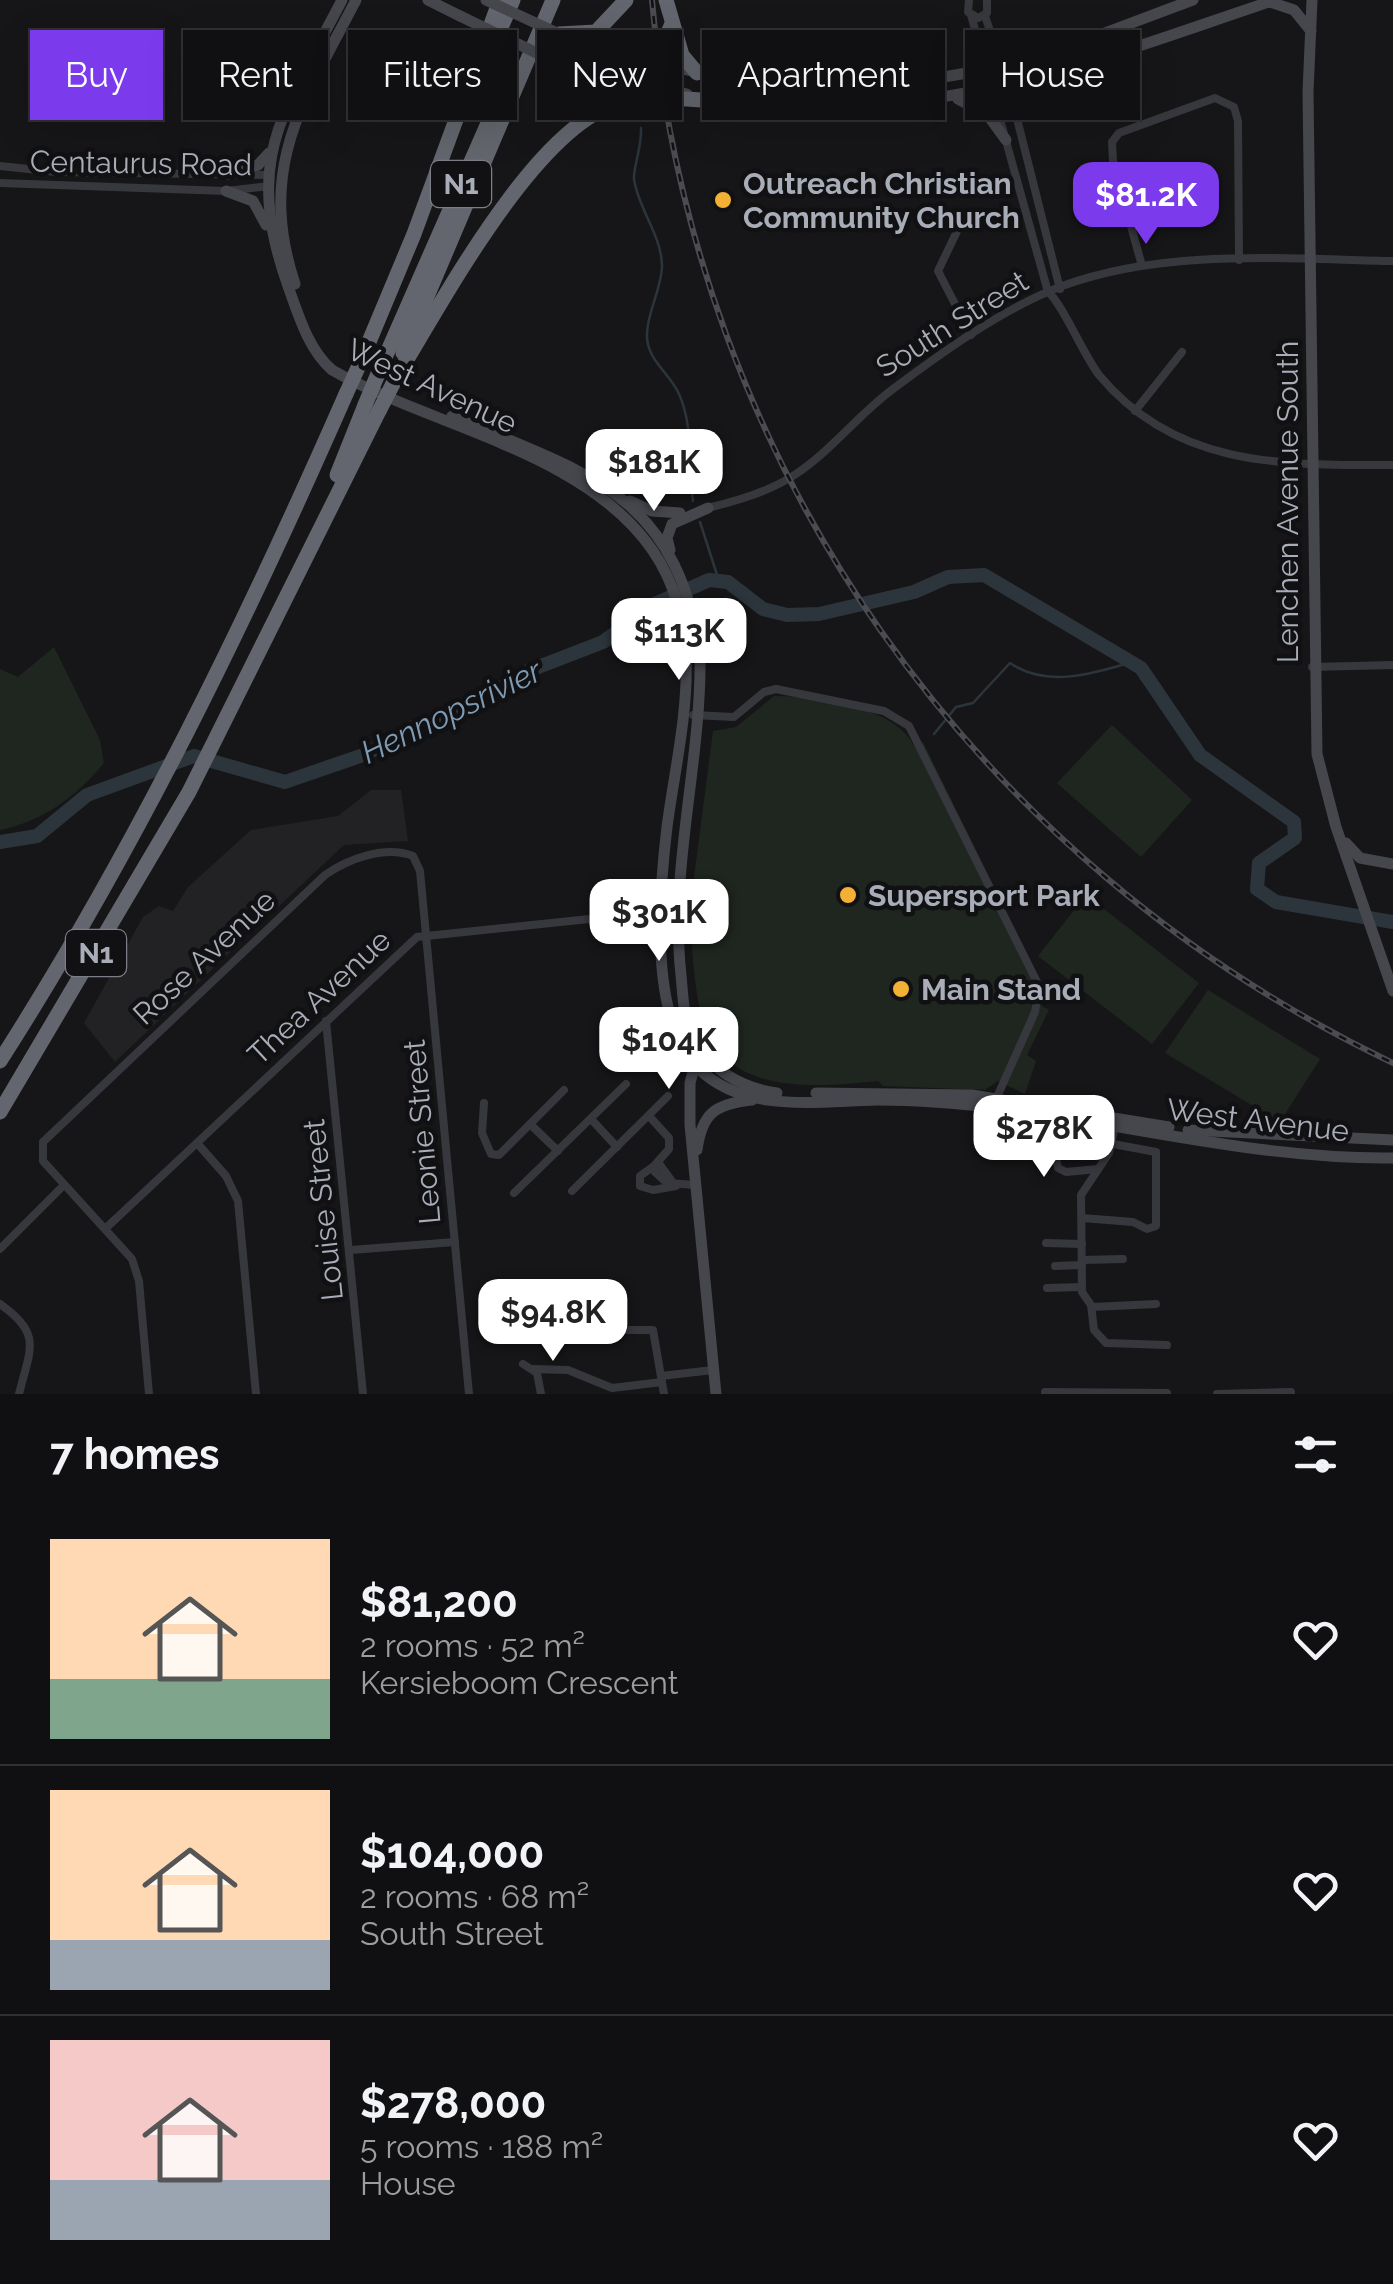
<!DOCTYPE html>
<html lang="en">
<head>
<meta charset="utf-8">
<style>
  :root { --surface:#101012; --page:#19191b; --text:#f1f3f6; --muted:#9c9d9f; --line:#303032; --accent:#7c3aed }
  body { margin:0; font-family:Raleway,sans-serif; background:var(--page); color:var(--text); height:100vh; display:flex; flex-direction:column; font-size:38px; white-space:nowrap }
  * { box-sizing:border-box; margin:0 }
  p { font-size:32px; color:var(--muted) }
  .icon { flex:none; width:55px; height:55px; fill:none; stroke:currentColor; stroke-width:2; stroke-linecap:round; stroke-linejoin:round }
  .map { position:relative; height:1394px; overflow:hidden }
  .sheet { display:flex; flex-direction:column; background:var(--surface); flex:1 }
  .sheet>* { flex:none }
  .top-card { position:absolute; left:30px; top:30px; width:1335px; height:90px; display:flex; gap:20px }
  .price { position:absolute; translate:-50% -85px; padding:0 22px; border-radius:20px; background:#fff; color:#222; font-size:32px; line-height:65px; filter:drop-shadow(0 2px 5px #0008) }
  .price::after { content:''; position:absolute; left:50%; top:60px; width:30px; height:22px; margin-left:-15px; background:inherit; clip-path:polygon(0 0,100% 0,50% 100%) }
  .price.active { background:var(--accent); color:#fff }
  ul { padding:0; list-style:none }
  li { display:flex; align-items:center; gap:30px; height:250px; padding:0 50px }
  li+li { border-top:2px solid var(--line) }
  li span { display:grid; place-items:center; flex:none; width:280px; height:200px; border-radius:0px; color:#555 }
  li>.icon { margin-inline-start:auto }
  span .icon { width:120px; height:120px; fill:#fffc; stroke-width:1 }
  li b { font-size:42px }
  h2 { display:flex; justify-content:space-between; align-items:center; height:120px; padding:0 50px; font-size:42px }
  .chip { padding:0 35px; border-radius:0px; background:var(--surface); box-shadow:0 10px 40px #0002,0 0 0 2px var(--line); font-size:35px; line-height:90px }
  .chip.active { background:var(--accent); color:#fff }
  .map>svg:first-child { display:block }
</style>
</head>
<body>
<div class="map">
<svg width="1393" height="1394" viewBox="0 0 1393 1394">
  <rect width="100%" height="100%" fill="#161618"/>
  <path fill="#222225" d="M 371,790 L 401,790 L 408,841 L 344,845 L 261,923 L 248,912 L 235,926 L 246,937 L 115,1062 L 84,1023 L 143,917 L 159,906 L 173,911 L 188,887 L 251,830 L 338,816 Z"/>
  <g fill="#1e261f">
    <path d="M 54,647 L 100,740 L 104,763 C 76,797 43,821 0,830 L 0,669 L 18,677 Z"/>
    <path d="M 774,696 C 814,696 897,707 914,746 L 923,742 L 1045,991 L 1042,1006 L 1049,1010 L 1027,1055 L 1036,1061 L 1025,1094 L 998,1081 L 985,1090 L 883,1086 L 878,1081 C 824,1086 738,1097 708,1034 C 696,1011 693,960 691,933 L 707,918 L 707,904 L 693,885 L 713,731 L 736,727 Z"/>
    <path d="M 1112,725 L 1192,800 L 1141,857 L 1057,783 Z"/>
    <path d="M 1086,895 L 1199,983 L 1152,1044 L 1038,956 Z"/>
    <path d="M 1208,990 L 1320,1059 L 1280,1122 L 1165,1053 Z"/>
  </g>
  <g fill="none" stroke-linecap="round" stroke-linejoin="round">
    <g stroke="#2c353c" stroke-width="2.5">
      <path d="M 641,128 C 642,147 633,168 634,179 C 638,209 662,235 662,267 C 661,290 647,313 647,334 C 646,360 670,373 679,394 C 694,427 688,467 693,501"/>
      <path d="M 700,522 L 719,581"/>
      <path d="M 934,734 L 956,707 L 973,703 L 1010,663 C 1046,688 1093,674 1132,662"/>
    </g>
    <path stroke="#2c353c" stroke-width="14" d="M 0,842 L 37,836 L 87,795 L 194,756 L 285,782 L 366,754 L 413,727 L 465,709 L 528,671 L 603,642 L 655,604 L 709,580 L 728,582 L 763,609 L 787,615 L 819,614 L 914,592 L 948,577 L 984,575 L 1141,668 L 1200,755 L 1294,822 L 1295,838 L 1259,863 L 1257,889 L 1276,902 L 1393,922"/>
    <g stroke="#37383d" stroke-width="8">
      <path d="M 969,0 L 968,12 L 978,18 L 987,13 L 987,0"/>
      <path d="M 971,15 L 1048,292 C 1061,301 1084,356 1099,375 C 1176,468 1283,465 1393,465"/>
      <path d="M 985,16 L 1009,87 L 1060,289"/>
      <path d="M 0,166 L 57,172 L 270,175"/>
      <path d="M 0,183 L 226,191 L 270,186"/>
      <path d="M 960,225 L 938,271 L 971,335"/>
      <path d="M 1142,266 L 1113,161 L 1112,142 L 1119,133 L 1215,98 L 1234,107 L 1238,121 L 1239,260"/>
      <path d="M 1135,411 L 1182,352"/>
      <path d="M 704,509 C 736,501 769,492 796,474 C 832,450 859,414 893,389 C 944,351 1002,309 1062,286 C 1165,248 1285,259 1393,261"/>
      <path d="M 1312,667 L 1393,665"/>
      <path d="M 693,715 L 734,717 L 764,692 L 776,689 L 884,711 L 909,726 L 1039,986 L 1035,1012 L 997,1097"/>
      <path d="M 326,1021 L 363,1394"/>
      <path d="M 484,1103 L 482,1133 L 491,1154 L 499,1155 L 564,1090"/>
      <path d="M 1047,1115 L 1058,1168 L 1066,1172 L 1098,1169"/>
      <path d="M 649,1116 L 669,1138 L 669,1149 L 654,1166 L 655,1172 L 667,1183 L 696,1185"/>
      <path d="M 591,1119 L 617,1147"/>
      <path d="M 1116,1122 L 1109,1153 L 1081,1195 L 1082,1292 L 1091,1305 L 1094,1330 L 1106,1343 L 1167,1345"/>
      <path d="M 530,1124 L 558,1151"/>
      <path d="M 197,1143 L 226,1176 L 238,1201 L 256,1394"/>
      <path d="M 658,1162 L 674,1184"/>
      <path d="M 654,1166 L 640,1176 L 640,1186 L 653,1190 L 676,1186"/>
      <path d="M 572,1191 L 668,1096"/>
      <path d="M 514,1193 L 626,1084"/>
      <path d="M 1082,1218 L 1133,1222 L 1147,1229 L 1156,1226 L 1156,1152 L 1113,1144"/>
      <path d="M 106,1228 L 417,937 L 676,910"/>
      <path d="M 1046,1243 L 1082,1244"/>
      <path d="M 0,1249 L 64,1185"/>
      <path d="M 351,1250 L 455,1242"/>
      <path d="M 1082,1260 L 1123,1259"/>
      <path d="M 1055,1266 L 1082,1265"/>
      <path d="M 1047,1288 L 1082,1287"/>
      <path d="M 0,1304 C 43,1334 30,1349 19,1394"/>
      <path d="M 1092,1307 L 1156,1304"/>
      <path d="M 612,1330 L 653,1330 L 664,1394"/>
      <path d="M 523,1364 L 537,1373 L 541,1394"/>
      <path d="M 533,1369 L 568,1370 L 612,1388 L 662,1382"/>
      <path d="M 661,1376 L 713,1370"/>
      <path d="M 1045,1392 L 1167,1393"/>
      <path d="M 149,1394 L 139,1281 L 132,1259 L 43,1161 L 43,1142 L 325,875 C 348,859 385,845 413,856 L 420,871 L 469,1394"/>
      <path d="M 1217,1394 L 1291,1392"/>
    </g>
    <g stroke="#45474d" stroke-width="11">
      <path d="M 342,0 C 283,114 242,158 289,289 C 299,317 309,350 332,370 C 432,427 586,452 653,551 C 710,635 679,735 667,827 C 659,893 648,1020 699,1069 C 745,1114 819,1101 877,1100 C 1051,1100 1219,1160 1393,1158"/>
      <path d="M 428,0 L 460,16"/>
      <path d="M 1312,0 L 1308,92 L 1317,754 L 1336,827 L 1393,991"/>
      <path d="M 1270,2 L 1294,10 L 1311,31"/>
      <path d="M 566,36 C 700,85 844,98 984,70 C 1055,55 1124,25 1193,0"/>
      <path d="M 547,58 L 687,94"/>
      <path d="M 825,80 L 845,72 L 855,56"/>
      <path d="M 958,99 L 987,114 L 1006,140"/>
      <path d="M 755,102 C 946,123 1098,59 1275,0"/>
      <path d="M 228,174 L 258,165 L 269,153"/>
      <path d="M 226,191 L 253,201 L 266,225"/>
      <path d="M 295,284 C 256,166 304,101 356,0"/>
      <path d="M 452,416 C 584,473 675,490 700,653 C 702,762 669,866 681,975 C 683,995 683,1017 692,1035 C 708,1069 741,1088 777,1093"/>
      <path d="M 630,501 L 652,511 L 680,513"/>
      <path d="M 670,550 L 667,538 L 672,524 L 708,508"/>
      <path d="M 1346,843 L 1360,858 L 1393,864"/>
      <path d="M 696,1061 L 690,1083 L 690,1125 L 716,1394"/>
      <path d="M 816,1093 L 972,1095 L 1169,1127"/>
      <path d="M 1188,1130 L 1393,1140"/>
      <path d="M 697,1150 C 702,1113 715,1104 752,1100"/>
    </g>
    <g stroke="#63666e" stroke-width="15">
      <path d="M 666,0 L 682,55 L 697,73"/>
      <path d="M 559,34 L 596,32 L 626,0"/>
      <path d="M 492,48 L 513,0"/>
      <path d="M 617,77 L 656,61 L 671,26"/>
      <path d="M 403,353 L 553,0"/>
      <path d="M 361,361 L 414,234 L 500,0"/>
      <path d="M 380,369 L 492,114"/>
      <path d="M 397,376 C 442,303 535,126 619,103 C 663,91 717,105 763,103"/>
      <path d="M 337,475 L 365,405"/>
      <path d="M 0,1061 C 135,850 245,624 346,394"/>
      <path d="M 0,1112 L 189,792 L 379,411"/>
    </g>
    <g stroke="#4a4c52" stroke-width="6">
      <path id="rail" d="M 652,0 C 692,463 974,863 1393,1063"/>
    </g>
    <use href="#rail" stroke="#111113" stroke-width="2.5" stroke-dasharray="8" stroke-linecap="butt"/>
    <g stroke="#45474d" stroke-width="11">
      <path d="M 486,0 L 557,33"/>
      <path d="M 460,16 L 547,58"/>
    </g>
    <g stroke="#63666e" stroke-width="15">
      <path d="M 346,394 L 361,361"/>
      <path d="M 365,405 L 380,369"/>
      <path d="M 379,411 L 397,376"/>
    </g>
  </g>
  <g fill="#f2b134" stroke="#111113" stroke-width="4">
    <circle cx="723" cy="200" r="10"/>
    <circle cx="848" cy="895" r="10"/>
    <circle cx="901" cy="989" r="10"/>
  </g>
  <g text-anchor="middle" dominant-baseline="central" stroke-width="9" stroke-linejoin="round" paint-order="stroke">
    <g fill="#111113" stroke="#7b7e86" stroke-width="2.5">
      <rect x="431" y="161" width="60" height="46" rx="8"/>
      <rect x="66" y="930" width="60" height="46" rx="8"/>
    </g>
    <g font-size="28" font-weight="bold" fill="#a8adb8">
      <text x="461" y="184">N1</text>
      <text x="96" y="953">N1</text>
    </g>
    <g font-size="30" fill="#a8adb8" stroke="#111113">
      <text transform="translate(141 163) rotate(1)">Centaurus Road</text>
      <text transform="translate(952 324) rotate(-32)">South Street</text>
      <text transform="translate(432 386) rotate(25)">West Avenue</text>
      <text transform="translate(1287 502) rotate(-90)">Lenchen Avenue South</text>
      <text transform="translate(204 957) rotate(-43)">Rose Avenue</text>
      <text transform="translate(319 997) rotate(-43)">Thea Avenue</text>
      <text transform="translate(1258 1120) rotate(7)">West Avenue</text>
      <text transform="translate(422 1132) rotate(-95)">Leonie Street</text>
      <text transform="translate(323 1210) rotate(-96)">Louise Street</text>
    </g>
    <g font-size="30" font-weight="bold" fill="#a8adb8" stroke="#111113" text-anchor="start">
      <text x="743" y="183">Outreach Christian<tspan x="743" dy="34">Community Church</tspan></text>
      <text x="868" y="895">Supersport Park</text>
      <text x="921" y="989">Main Stand</text>
    </g>
    <g font-size="32" font-style="italic" fill="#7f9bb3" stroke="#111113">
      <text transform="translate(451 711) rotate(-26)">Hennopsrivier</text>
    </g>
  </g>
</svg>
<b class="price active" style="left:1146px;top:247px">$81.2K</b>
<b class="price" style="left:654px;top:514px">$181K</b>
<b class="price" style="left:679px;top:683px">$113K</b>
<b class="price" style="left:659px;top:964px">$301K</b>
<b class="price" style="left:669px;top:1092px">$104K</b>
<b class="price" style="left:1044px;top:1180px">$278K</b>
<b class="price" style="left:553px;top:1364px">$94.8K</b>
<div class="top-card">
<a class="chip active">Buy</a>
<a class="chip">Rent</a>
<a class="chip">Filters</a>
<a class="chip">New</a>
<a class="chip">Apartment</a>
<a class="chip">House</a>
</div>
</div>
<section class="sheet">
<h2>7 homes<svg class="icon" aria-label="filters" viewBox="0 0 24 24"><path d="M4 7h16M4 17h16"/><circle cx="9" cy="7" r="2"/><circle cx="15" cy="17" r="2"/></svg></h2>
<ul>
<li><span style="background:linear-gradient(#ffd9b3 70%,#7fa58c 0)"><svg class="icon" aria-label="home" viewBox="0 0 24 24"><path d="M3 11l9-7 9 7M6 9v11h12V9"/></svg></span><div><b>$81,200</b><p>2 rooms · 52 m²</p><p>Kersieboom Crescent</p></div><svg class="icon" aria-label="heart" viewBox="0 0 24 24"><path d="M12 20l-8-8c-3-5 5-10 8-4 3-6 11-1 8 4z"/></svg></li>
<li><span style="background:linear-gradient(#ffd9b3 75%,#9aa5b1 0)"><svg class="icon" aria-label="home" viewBox="0 0 24 24"><path d="M3 11l9-7 9 7M6 9v11h12V9"/></svg></span><div><b>$104,000</b><p>2 rooms · 68 m²</p><p>South Street</p></div><svg class="icon" aria-label="heart" viewBox="0 0 24 24"><path d="M12 20l-8-8c-3-5 5-10 8-4 3-6 11-1 8 4z"/></svg></li>
<li><span style="background:linear-gradient(#f6c9c9 70%,#9aa5b1 0)"><svg class="icon" aria-label="home" viewBox="0 0 24 24"><path d="M3 11l9-7 9 7M6 9v11h12V9"/></svg></span><div><b>$278,000</b><p>5 rooms · 188 m²</p><p>House</p></div><svg class="icon" aria-label="heart" viewBox="0 0 24 24"><path d="M12 20l-8-8c-3-5 5-10 8-4 3-6 11-1 8 4z"/></svg></li>
</ul>
</section>
</body>
</html>
